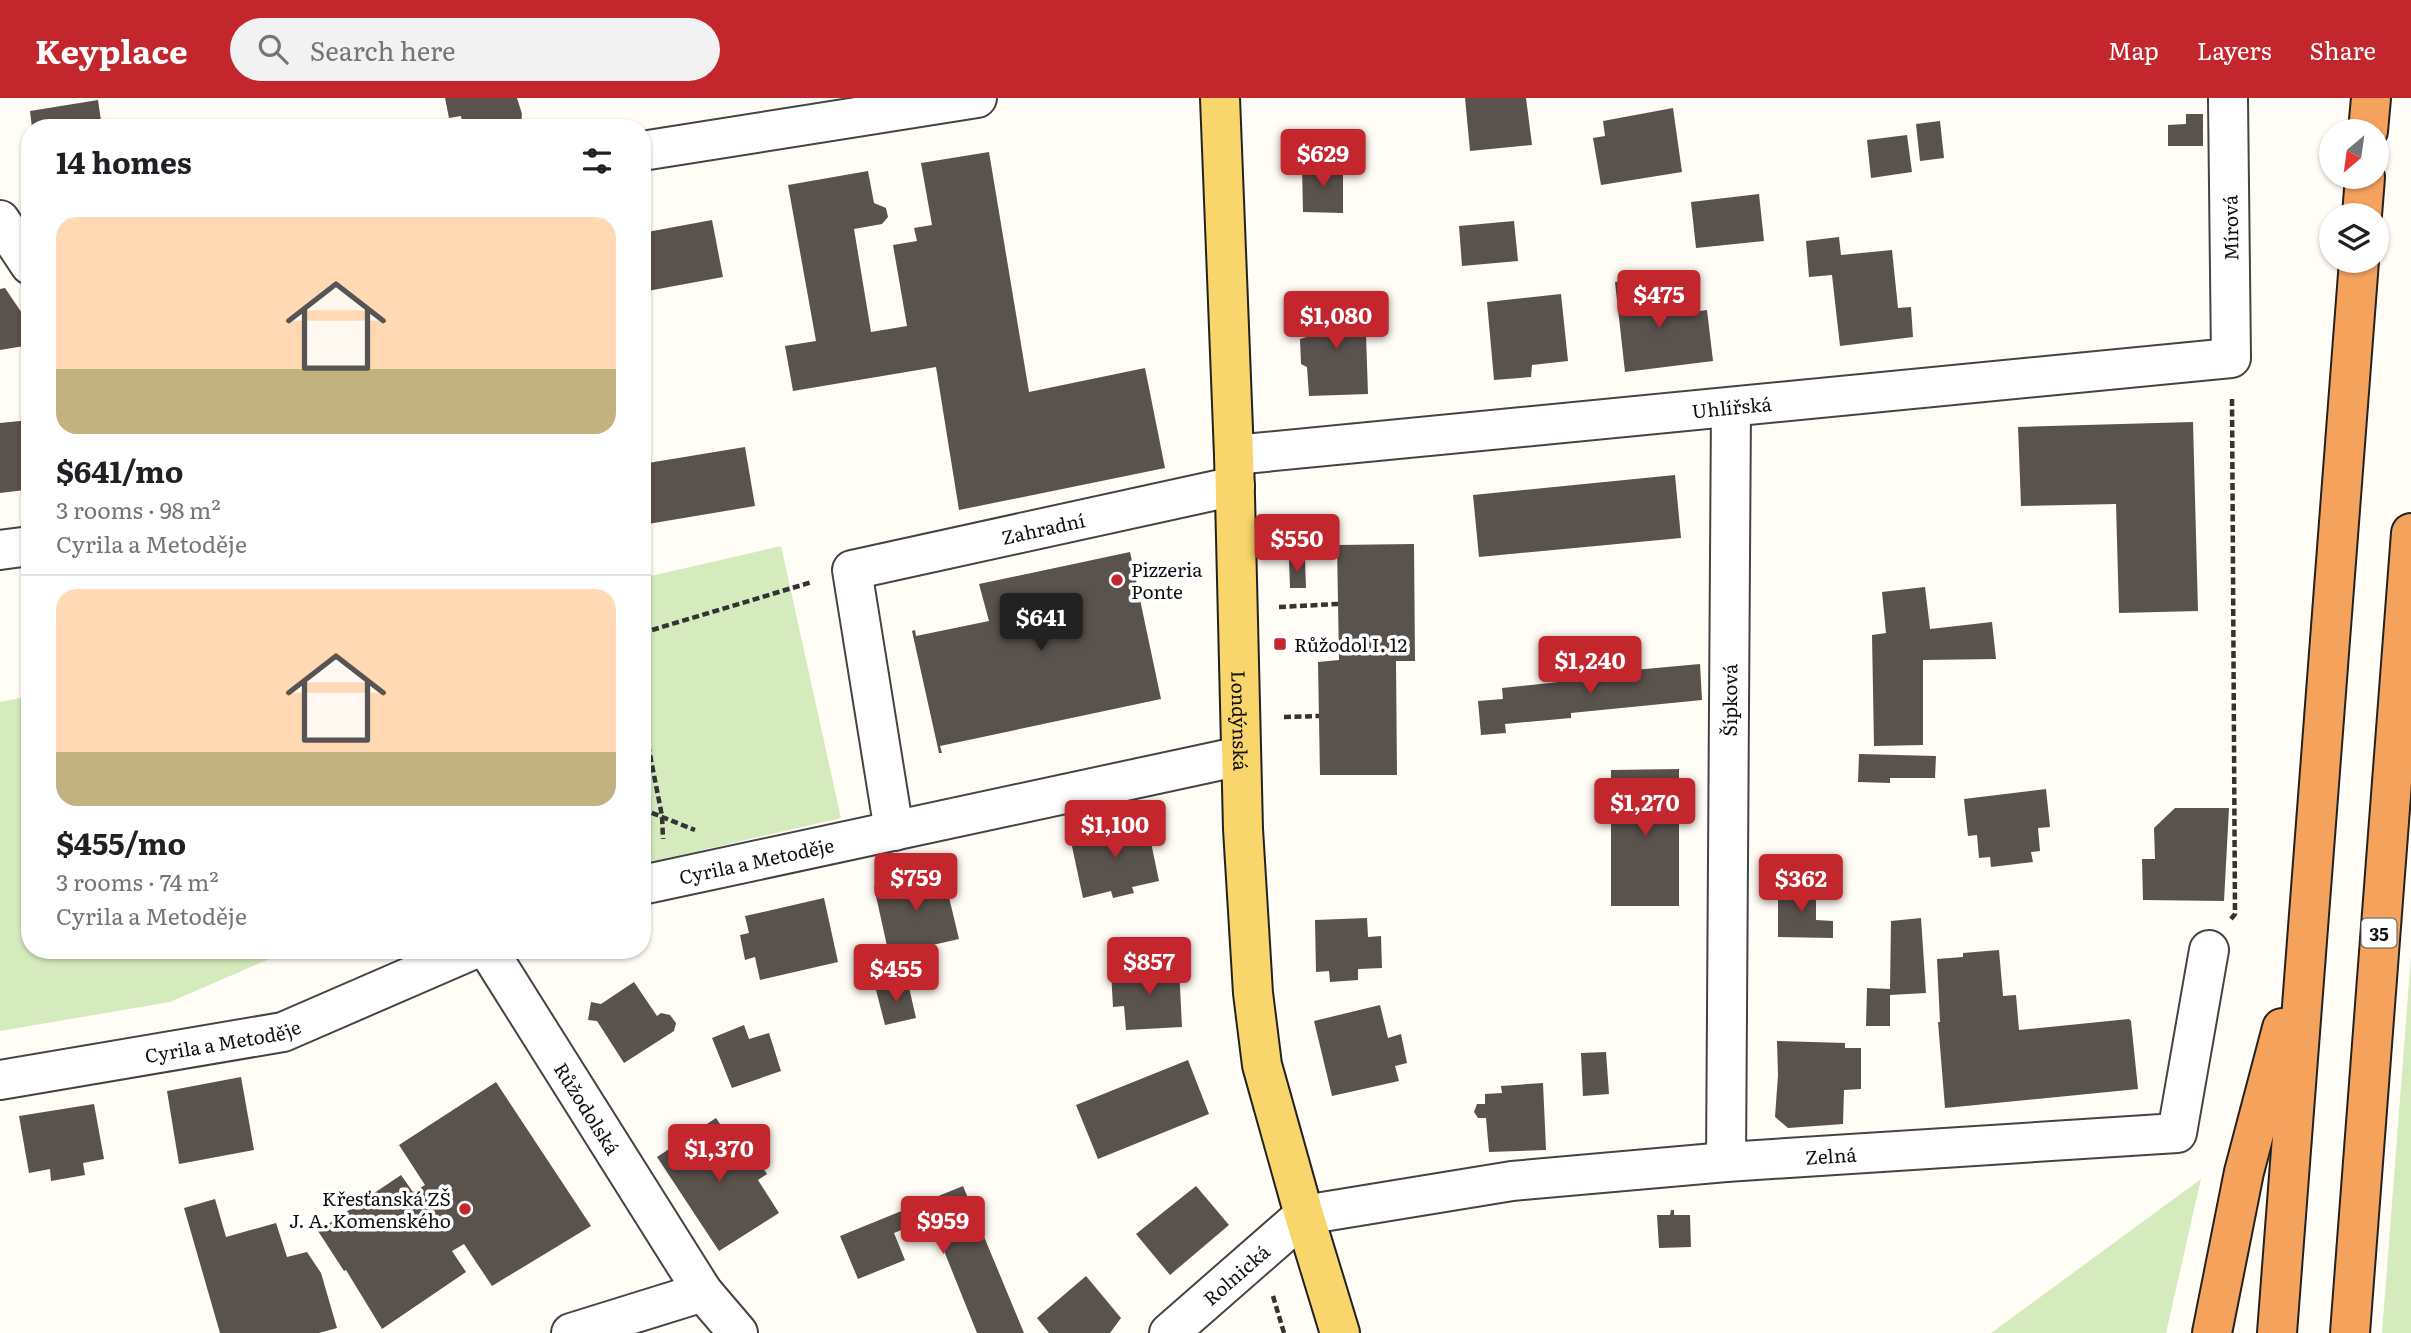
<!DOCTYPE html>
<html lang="en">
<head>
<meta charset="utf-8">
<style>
  :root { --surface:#fff; --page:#f2f2f2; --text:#202124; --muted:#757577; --line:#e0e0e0; --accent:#c4262e }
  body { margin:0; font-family:Literata,serif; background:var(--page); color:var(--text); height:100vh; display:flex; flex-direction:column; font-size:26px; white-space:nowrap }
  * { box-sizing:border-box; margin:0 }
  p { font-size:23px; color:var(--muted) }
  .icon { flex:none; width:38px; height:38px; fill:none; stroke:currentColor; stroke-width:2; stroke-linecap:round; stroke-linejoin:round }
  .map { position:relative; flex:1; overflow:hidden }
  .sheet { position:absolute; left:21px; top:21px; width:630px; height:840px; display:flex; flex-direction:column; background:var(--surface); border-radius:28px; box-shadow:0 2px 5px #0004 }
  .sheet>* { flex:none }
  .needle { width:46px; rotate:209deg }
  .tools { position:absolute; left:2319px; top:21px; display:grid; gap:14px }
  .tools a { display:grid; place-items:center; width:70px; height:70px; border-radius:50%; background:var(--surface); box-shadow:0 2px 5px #0004; font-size:35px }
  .price { position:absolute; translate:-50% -60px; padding:0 16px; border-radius:7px; background:var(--accent); color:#fff; font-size:23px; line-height:46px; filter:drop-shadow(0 2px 4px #0008) }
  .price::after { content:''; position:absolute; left:50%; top:42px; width:21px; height:16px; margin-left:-10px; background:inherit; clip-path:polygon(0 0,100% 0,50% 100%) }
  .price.selected { background:#222; color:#fff }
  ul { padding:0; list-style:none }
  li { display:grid; align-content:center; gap:14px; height:371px; padding:0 35px }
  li+li { border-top:2px solid var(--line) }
  li span { display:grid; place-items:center; height:217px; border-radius:21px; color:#555 }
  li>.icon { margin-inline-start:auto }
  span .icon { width:126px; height:126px; fill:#fffc; stroke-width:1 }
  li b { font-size:30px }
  h2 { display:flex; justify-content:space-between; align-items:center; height:84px; padding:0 35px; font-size:30px }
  header { display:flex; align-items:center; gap:42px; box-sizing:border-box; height:98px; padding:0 35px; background:var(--accent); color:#fff }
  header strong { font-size:33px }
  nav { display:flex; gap:38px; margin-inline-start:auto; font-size:24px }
  .search { width:490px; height:63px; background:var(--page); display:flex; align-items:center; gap:18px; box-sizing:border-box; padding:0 24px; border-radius:38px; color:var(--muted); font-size:26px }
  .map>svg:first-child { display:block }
</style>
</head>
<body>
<header>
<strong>Keyplace</strong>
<div class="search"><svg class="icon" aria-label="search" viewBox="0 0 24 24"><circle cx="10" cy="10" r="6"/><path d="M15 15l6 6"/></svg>Search here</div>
<nav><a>Map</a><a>Layers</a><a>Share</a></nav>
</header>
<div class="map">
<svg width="2411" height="1235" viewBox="0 0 2411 1235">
  <rect width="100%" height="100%" fill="#fffdf5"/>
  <g fill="#d5ebbd">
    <path d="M 781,448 L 841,720 L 642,766 L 642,480 Z"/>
    <path d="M 30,598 L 30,852 L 290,852 L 170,904 L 0,933 L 0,604 Z"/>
    <path d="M 2411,858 L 2411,1235 L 2382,1235 Z"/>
    <path d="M 2201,1081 L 2166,1235 L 1991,1235 Z"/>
  </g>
  <g fill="#5a524d">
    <path d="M 445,0 L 517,0 L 522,16 L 521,26 L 514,30 L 463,30 L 461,18 L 449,20 Z"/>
    <path d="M 1465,0 L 1526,0 L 1532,47 L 1470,53 Z"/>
    <path d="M 98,2 L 102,30 L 32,30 L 30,13 Z"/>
    <path d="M 1673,10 L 1682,74 L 1601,87 L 1593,40 L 1605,38 L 1603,23 Z"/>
    <path d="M 2186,16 L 2203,16 L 2203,48 L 2168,48 L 2168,27 L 2186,26 Z"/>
    <path d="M 1940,23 L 1944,60 L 1920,63 L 1916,26 Z"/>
    <path d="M 1907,37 L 1912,74 L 1871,80 L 1867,42 Z"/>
    <path d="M 989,54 L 1029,294 L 1145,270 L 1165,370 L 959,412 L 936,269 L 793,293 L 785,248 L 816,243 L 788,87 L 868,73 L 874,105 L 886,110 L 888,119 L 882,126 L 854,131 L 871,234 L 907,228 L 893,147 L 917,143 L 914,130 L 932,127 L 921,65 Z"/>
    <path d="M 1343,68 L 1343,115 L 1303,114 L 1302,69 Z"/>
    <path d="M 1759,96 L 1764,143 L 1696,150 L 1691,104 Z"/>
    <path d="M 712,122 L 723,179 L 642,194 L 642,135 Z"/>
    <path d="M 1514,123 L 1518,163 L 1462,168 L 1459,128 Z"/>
    <path d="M 1839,139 L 1841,157 L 1892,152 L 1898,210 L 1911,209 L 1913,239 L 1840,248 L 1832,177 L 1809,179 L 1806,143 Z"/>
    <path d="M 1656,180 L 1660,218 L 1707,212 L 1713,263 L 1625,274 L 1615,184 Z"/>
    <path d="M 5,190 L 30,227 L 30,247 L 0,252 L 0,191 Z"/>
    <path d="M 1561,196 L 1568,263 L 1532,267 L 1531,279 L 1494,282 L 1487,204 Z"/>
    <path d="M 1365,207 L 1368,296 L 1309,298 L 1307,269 L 1301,266 L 1300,241 L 1307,239 L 1306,209 Z"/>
    <path d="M 30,322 L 30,404 L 26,405 L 25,392 L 0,395 L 0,325 Z"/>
    <path d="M 2193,324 L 2198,513 L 2119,515 L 2116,406 L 2021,408 L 2018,329 Z"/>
    <path d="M 745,349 L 755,408 L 642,427 L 642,366 Z"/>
    <path d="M 1675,377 L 1681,440 L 1479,459 L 1473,397 Z"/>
    <path d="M 1414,446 L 1415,563 L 1396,563 L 1397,677 L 1320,677 L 1318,564 L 1339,562 L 1337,447 Z"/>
    <path d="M 1130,454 L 1161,601 L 940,648 L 942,655 L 939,655 L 912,533 L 915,532 L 916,538 L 989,523 L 979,486 Z"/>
    <path d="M 1289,461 L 1305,461 L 1306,490 L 1290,490 Z"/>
    <path d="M 1925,489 L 1930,531 L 1992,524 L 1996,561 L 1923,562 L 1923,647 L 1874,648 L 1872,537 L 1886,535 L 1882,494 Z"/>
    <path d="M 1700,566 L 1702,602 L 1571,615 L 1571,620 L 1505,626 L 1506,635 L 1481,637 L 1478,603 L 1503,601 L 1502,590 L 1568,583 L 1568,578 Z"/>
    <path d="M 1859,656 L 1936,658 L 1935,680 L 1890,680 L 1890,685 L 1858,684 Z"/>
    <path d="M 1679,671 L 1679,808 L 1611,808 L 1611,672 Z"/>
    <path d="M 2046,691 L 2050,729 L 2038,730 L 2040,753 L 2031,754 L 2033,764 L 1991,769 L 1990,759 L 1979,760 L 1977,737 L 1968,738 L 1964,701 Z"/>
    <path d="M 2175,710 L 2229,710 L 2224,803 L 2143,802 L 2142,761 L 2155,761 L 2154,730 Z"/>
    <path d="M 1139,724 L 1148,730 L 1159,783 L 1132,789 L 1134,795 L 1113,800 L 1111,793 L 1083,800 L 1070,739 Z"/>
    <path d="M 943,774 L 959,841 L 889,857 L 874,789 Z"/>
    <path d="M 1778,787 L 1816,789 L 1816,822 L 1833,823 L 1833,840 L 1778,839 Z"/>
    <path d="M 824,800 L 838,864 L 760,882 L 755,859 L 745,862 L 740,837 L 749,835 L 745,818 Z"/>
    <path d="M 1367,820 L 1368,839 L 1381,838 L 1382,870 L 1358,871 L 1358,882 L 1330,884 L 1329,873 L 1316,874 L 1315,822 Z"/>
    <path d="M 1921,820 L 1926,895 L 1890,897 L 1890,928 L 1866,928 L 1867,890 L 1890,891 L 1891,823 Z"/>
    <path d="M 1999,852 L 2003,898 L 2016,897 L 2019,932 L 2129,921 L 2131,923 L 2138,991 L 1945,1010 L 1938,924 L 1940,924 L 1937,861 L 1963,859 L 1963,855 Z"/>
    <path d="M 1179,869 L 1182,929 L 1126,932 L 1124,908 L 1113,909 L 1111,873 Z"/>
    <path d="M 634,884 L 657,918 L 661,915 L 670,917 L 676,925 L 674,933 L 624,965 L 597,923 L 588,922 L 591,904 L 601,906 Z"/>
    <path d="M 908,885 L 916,920 L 885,927 L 876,892 Z"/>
    <path d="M 1380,907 L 1388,940 L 1401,936 L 1407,965 L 1395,968 L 1399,983 L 1332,998 L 1314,923 Z"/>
    <path d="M 744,927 L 749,941 L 769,935 L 781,973 L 732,990 L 712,940 Z"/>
    <path d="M 1777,943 L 1845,945 L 1845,950 L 1861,950 L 1861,991 L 1844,992 L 1843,1026 L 1788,1030 L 1775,1019 L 1778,977 Z"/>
    <path d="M 1606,954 L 1609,996 L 1583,998 L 1581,955 Z"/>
    <path d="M 1188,962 L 1209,1016 L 1098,1061 L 1076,1007 Z"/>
    <path d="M 241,979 L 254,1052 L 179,1066 L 167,993 Z"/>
    <path d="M 496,984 L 591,1128 L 492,1188 L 464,1146 L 452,1153 L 466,1174 L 382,1231 L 346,1172 L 344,1173 L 318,1133 L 401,1077 L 413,1094 L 425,1087 L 399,1047 Z"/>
    <path d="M 1543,985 L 1546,1052 L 1489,1054 L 1486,1020 L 1478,1020 L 1474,1014 L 1477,1006 L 1485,1006 L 1485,996 L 1502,995 L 1501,988 Z"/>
    <path d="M 94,1006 L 104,1061 L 83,1065 L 85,1077 L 51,1083 L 50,1071 L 29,1075 L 19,1018 Z"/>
    <path d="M 716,1020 L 742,1059 L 751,1053 L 767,1076 L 758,1082 L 779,1115 L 719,1153 L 657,1059 Z"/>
    <path d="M 963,1088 L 1024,1235 L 977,1235 L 936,1133 L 914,1127 L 894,1135 L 905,1162 L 858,1181 L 840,1138 Z"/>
    <path d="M 1196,1088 L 1229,1127 L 1170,1177 L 1136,1136 Z"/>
    <path d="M 215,1101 L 226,1139 L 276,1125 L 287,1159 L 307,1154 L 321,1175 L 337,1230 L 319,1235 L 220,1235 L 184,1110 Z"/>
    <path d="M 1671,1112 L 1674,1112 L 1674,1117 L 1690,1117 L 1691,1149 L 1659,1150 L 1657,1117 L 1670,1117 Z"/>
    <path d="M 1086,1178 L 1121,1220 L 1110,1235 L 1049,1235 L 1037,1220 Z"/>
  </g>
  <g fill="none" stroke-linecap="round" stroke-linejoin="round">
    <g stroke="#444" stroke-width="42">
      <g id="minor">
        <path d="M 642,53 L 977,0"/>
        <path d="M 0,122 L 30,167"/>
        <path id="s1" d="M 1234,357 L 2231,260 L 2228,0"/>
        <path d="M 0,452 L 30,448"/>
        <path id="s2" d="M 894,733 L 852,472 L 1235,388"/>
        <path id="s3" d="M 642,787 L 1241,658"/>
        <path id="s4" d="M 488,852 L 703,1194 L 738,1235"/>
        <path id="s5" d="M 0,982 L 283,934 L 472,852"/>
        <path id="s6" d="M 1726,1064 L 1731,309"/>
        <path d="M 571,1235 L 703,1194"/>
        <path id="s7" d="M 1169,1235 L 1304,1117 L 1512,1083 L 1726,1064 L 2177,1035 L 2209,852"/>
      </g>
    </g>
    <g stroke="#222" stroke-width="42">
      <g id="major">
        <path id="s8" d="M 1220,0 L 1234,357 L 1243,731 L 1253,895 L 1262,967 L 1304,1117 L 1340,1235"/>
      </g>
    </g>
    <g stroke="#222" stroke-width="42">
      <g id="highway">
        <path d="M 2368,33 L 2371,0"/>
        <path d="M 2362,117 L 2365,79"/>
        <path d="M 2212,1235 L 2244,1074 L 2282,930"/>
        <path d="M 2277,1235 L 2359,163"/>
        <path d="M 2350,1235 L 2411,435"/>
      </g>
    </g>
    <g stroke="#333" stroke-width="4.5" stroke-dasharray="7 3.5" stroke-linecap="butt">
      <path d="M 1279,509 L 1338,506"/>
      <path d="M 642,535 L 812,484"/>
      <path d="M 642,616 L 662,718 L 663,741"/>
      <path d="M 1284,619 L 1319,618"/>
      <path d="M 642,711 L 695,732"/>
      <path d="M 2231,821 L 2235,816 L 2232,299"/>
      <path d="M 1273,1198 L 1284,1235"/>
    </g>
    <use href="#minor" stroke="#fff" stroke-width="38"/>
    <use href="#major" stroke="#f9d66b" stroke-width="38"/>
    <use href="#highway" stroke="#f5a25d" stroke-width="38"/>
  </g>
  <g fill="#c4262e" stroke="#fff" stroke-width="2.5">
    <circle cx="1117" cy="482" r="7"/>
    <rect x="1273" y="539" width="14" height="14" rx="3.5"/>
    <circle cx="465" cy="1111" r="7"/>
  </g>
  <g text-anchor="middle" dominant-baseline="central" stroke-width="7" stroke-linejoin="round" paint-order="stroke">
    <rect fill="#fff" stroke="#585858" stroke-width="2" x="2361.5" y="820.5" width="35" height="29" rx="5"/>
    <g font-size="18" font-weight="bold" fill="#111">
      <text x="2379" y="835">35</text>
    </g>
    <g font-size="19" fill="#111" stroke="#fff">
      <text transform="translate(2230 130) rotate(-91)">Mírová</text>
      <text stroke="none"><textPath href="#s1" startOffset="500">Uhlířská</textPath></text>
      <text stroke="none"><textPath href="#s2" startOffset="460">Zahradní</textPath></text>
      <text stroke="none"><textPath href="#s6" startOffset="462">Šípková</textPath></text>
      <text stroke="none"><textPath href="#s8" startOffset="623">Londýnská</textPath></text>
      <text stroke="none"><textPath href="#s3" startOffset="117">Cyrila a Metoděje</textPath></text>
      <text stroke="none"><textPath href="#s5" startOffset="226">Cyrila a Metoděje</textPath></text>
      <text stroke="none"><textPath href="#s4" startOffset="187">Růžodolská</textPath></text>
      <text stroke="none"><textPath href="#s7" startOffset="710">Zelná</textPath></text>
      <text stroke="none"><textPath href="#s7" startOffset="89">Rolnická</textPath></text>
    </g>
    <g font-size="19" fill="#111" stroke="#fff" text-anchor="start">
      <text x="1131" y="471">Pizzeria<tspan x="1131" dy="22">Ponte</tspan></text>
      <text x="1294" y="546">Růžodol I. 12</text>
      <text x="451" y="1100" text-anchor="end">Křesťanská ZŠ<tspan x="451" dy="22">J. A. Komenského</tspan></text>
    </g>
  </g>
</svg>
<div class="tools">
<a><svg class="needle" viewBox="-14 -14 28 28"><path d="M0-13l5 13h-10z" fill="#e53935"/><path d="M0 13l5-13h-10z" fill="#757577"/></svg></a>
<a><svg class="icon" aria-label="layers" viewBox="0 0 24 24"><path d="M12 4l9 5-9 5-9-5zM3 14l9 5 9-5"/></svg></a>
</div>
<b class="price" style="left:1323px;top:91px">$629</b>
<b class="price" style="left:1659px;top:232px">$475</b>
<b class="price" style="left:1336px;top:253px">$1,080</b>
<b class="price" style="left:1297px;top:476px">$550</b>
<b class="price selected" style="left:1041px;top:555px">$641</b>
<b class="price" style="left:1590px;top:598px">$1,240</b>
<b class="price" style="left:1645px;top:740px">$1,270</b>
<b class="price" style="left:1115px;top:762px">$1,100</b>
<b class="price" style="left:916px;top:815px">$759</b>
<b class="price" style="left:1801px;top:816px">$362</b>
<b class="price" style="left:1149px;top:899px">$857</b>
<b class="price" style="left:896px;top:906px">$455</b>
<b class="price" style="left:719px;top:1086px">$1,370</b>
<b class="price" style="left:943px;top:1158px">$959</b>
<section class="sheet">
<h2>14 homes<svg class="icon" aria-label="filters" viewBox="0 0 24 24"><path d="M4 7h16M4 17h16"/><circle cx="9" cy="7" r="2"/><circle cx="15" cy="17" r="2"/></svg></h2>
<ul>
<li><span style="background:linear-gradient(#ffd9b3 70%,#c2b280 0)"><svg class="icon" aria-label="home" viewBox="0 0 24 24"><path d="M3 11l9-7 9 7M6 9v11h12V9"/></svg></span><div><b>$641/mo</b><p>3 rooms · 98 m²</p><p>Cyrila a Metoděje</p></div></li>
<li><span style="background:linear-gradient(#ffd9b3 75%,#c2b280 0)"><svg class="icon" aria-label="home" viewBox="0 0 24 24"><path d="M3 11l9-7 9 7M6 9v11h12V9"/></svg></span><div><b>$455/mo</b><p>3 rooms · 74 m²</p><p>Cyrila a Metoděje</p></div></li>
</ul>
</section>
</div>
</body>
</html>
